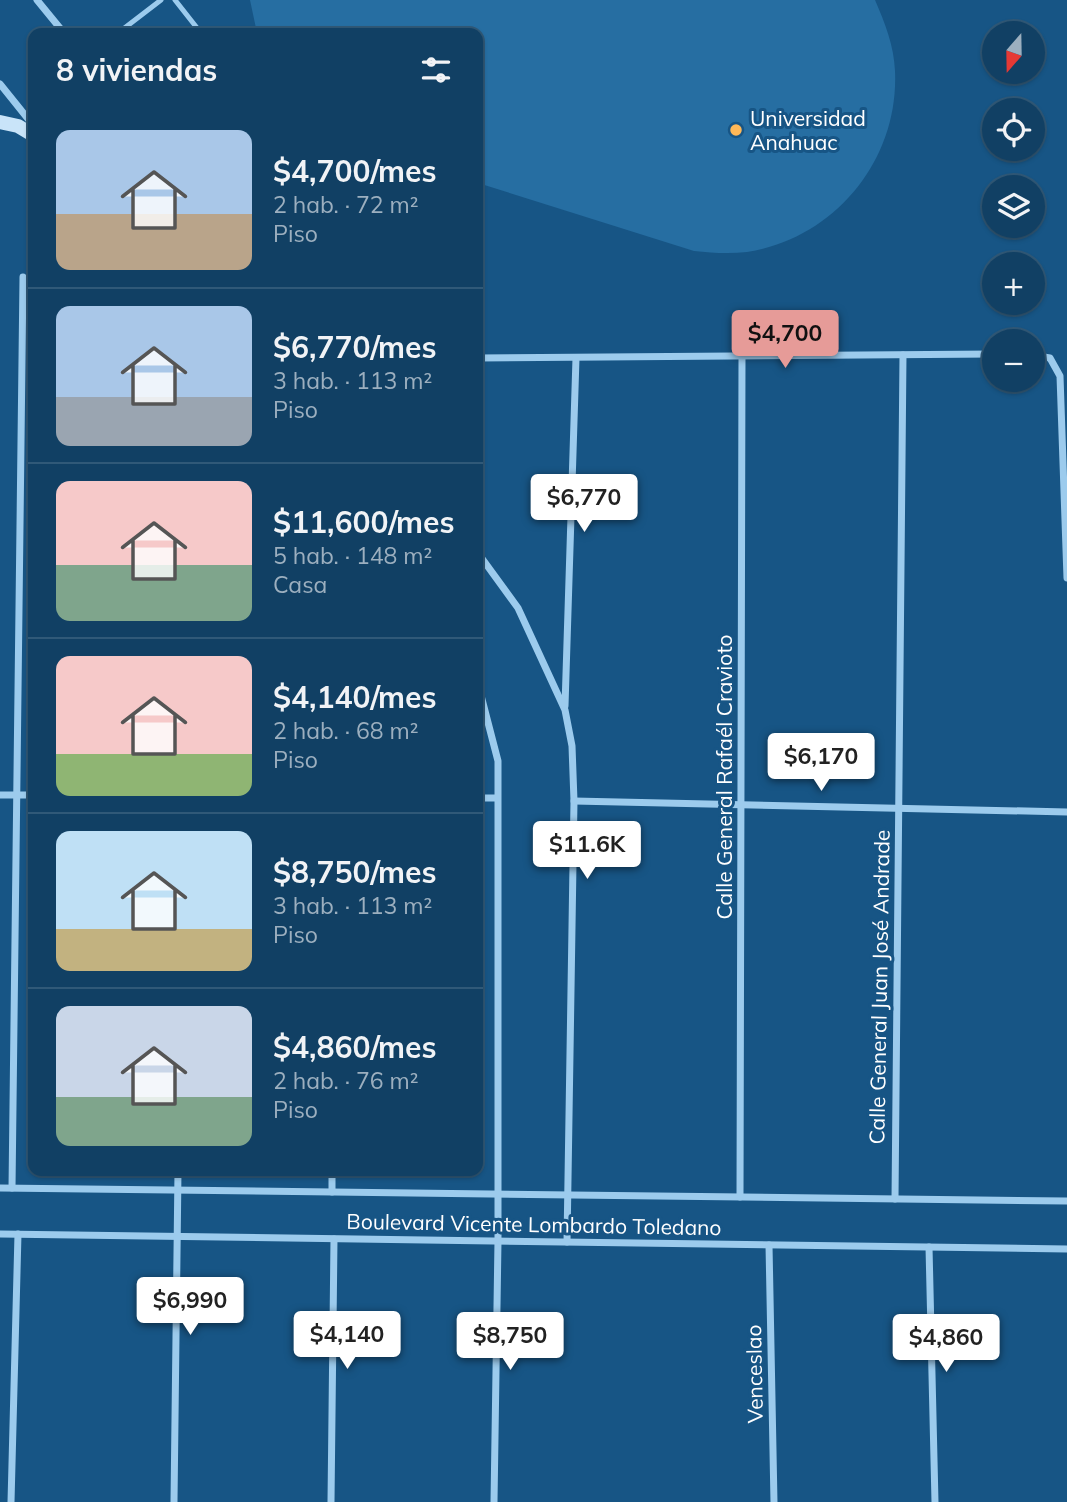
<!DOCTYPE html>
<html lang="es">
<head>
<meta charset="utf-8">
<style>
  :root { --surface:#114064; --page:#1a476a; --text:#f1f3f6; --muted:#9cafbf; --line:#305978; --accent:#e69b98 }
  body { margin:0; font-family:Mulish,sans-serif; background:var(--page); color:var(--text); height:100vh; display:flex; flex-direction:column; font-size:26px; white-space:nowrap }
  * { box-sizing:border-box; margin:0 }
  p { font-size:23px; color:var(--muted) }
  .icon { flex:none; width:38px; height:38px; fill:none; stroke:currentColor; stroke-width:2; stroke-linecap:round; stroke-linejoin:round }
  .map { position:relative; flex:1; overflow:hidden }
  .sheet { position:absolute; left:28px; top:28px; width:455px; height:1148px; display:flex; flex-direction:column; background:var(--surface); border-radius:14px; box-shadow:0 2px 5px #0004,0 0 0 2px var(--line) }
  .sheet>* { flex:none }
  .needle { width:46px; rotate:200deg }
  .tools { position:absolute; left:982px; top:21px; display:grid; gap:14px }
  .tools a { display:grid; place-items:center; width:63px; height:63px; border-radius:50%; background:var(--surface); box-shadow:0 2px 5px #0004,0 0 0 2px var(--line); font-size:35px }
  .price { position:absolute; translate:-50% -60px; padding:0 16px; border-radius:7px; background:#fff; color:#222; font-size:23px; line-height:46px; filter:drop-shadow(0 2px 4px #0008) }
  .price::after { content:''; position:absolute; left:50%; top:42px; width:21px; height:16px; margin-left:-10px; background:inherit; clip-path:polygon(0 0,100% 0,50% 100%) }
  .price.active { background:var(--accent); color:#111 }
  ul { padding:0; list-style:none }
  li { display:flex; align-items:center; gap:21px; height:175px; padding:0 28px }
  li+li { border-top:2px solid var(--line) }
  li span { display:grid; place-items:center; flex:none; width:196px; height:140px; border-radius:14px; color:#555 }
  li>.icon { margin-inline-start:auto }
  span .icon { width:84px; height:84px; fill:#fffc; stroke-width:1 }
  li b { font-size:30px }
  h2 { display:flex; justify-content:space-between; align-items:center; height:84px; padding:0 28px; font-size:30px }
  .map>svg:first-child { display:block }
</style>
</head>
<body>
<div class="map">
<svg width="1067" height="1502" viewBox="0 0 1067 1502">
  <rect width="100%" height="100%" fill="#175585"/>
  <path fill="#266ea2" d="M 250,0 L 875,0 C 885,23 894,46 895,71 C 899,160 835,238 747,252 C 730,254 712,253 694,251 L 478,183 L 478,33 L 257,33 Z"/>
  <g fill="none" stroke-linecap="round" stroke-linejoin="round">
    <g stroke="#9ccbed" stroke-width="5">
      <path d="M 175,0 L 201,33"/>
      <path d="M 118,33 L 161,0"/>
    </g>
    <g stroke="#9ccbed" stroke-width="7">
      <path d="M 37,0 L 64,33"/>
      <path d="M 0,84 L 33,125"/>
      <path d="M 1032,355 L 1050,358 L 1060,376 L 1067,578"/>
      <path d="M 478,358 L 994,354"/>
      <path d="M 478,553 L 518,608 L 565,710 L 572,746 L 574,801 L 567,1242"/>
      <path d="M 478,684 L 498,761 L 498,1241 L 494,1502"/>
      <path d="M 565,706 L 576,358"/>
      <path d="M 0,795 L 33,795"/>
      <path d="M 478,798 L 497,798"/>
      <path d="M 574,801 L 1067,812"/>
      <path d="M 0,1188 L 1067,1201"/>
      <path d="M 12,1188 L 23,277"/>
      <path d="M 332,1192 L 332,1171"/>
      <path d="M 740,1197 L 742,356"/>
      <path d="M 895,1199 L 903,355"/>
      <path d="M 0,1234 L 1067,1249"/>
      <path d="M 769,1245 L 774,1502"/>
      <path d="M 929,1247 L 935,1502"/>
      <path d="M 11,1502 L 18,1234"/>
      <path d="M 174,1502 L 178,1171"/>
      <path d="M 331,1502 L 334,1239"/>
    </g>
    <path stroke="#c9e4f9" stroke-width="14" d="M 0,122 L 18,126 L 33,135"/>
  </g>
  <circle fill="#ffb958" stroke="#175585" stroke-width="2.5" cx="736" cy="130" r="7"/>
  <g text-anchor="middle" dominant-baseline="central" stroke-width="6" stroke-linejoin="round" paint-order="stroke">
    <g font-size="21" fill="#fff" stroke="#175585" text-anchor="start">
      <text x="750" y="118">Universidad<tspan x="750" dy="24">Anahuac</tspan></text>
    </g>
    <g font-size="21" fill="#fff" stroke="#175585">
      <text transform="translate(724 777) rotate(-90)">Calle General Rafaél Cravioto</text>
      <text transform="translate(879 987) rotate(-89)">Calle General Juan José Andrade</text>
      <text transform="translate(534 1224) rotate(1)">Boulevard Vicente Lombardo Toledano</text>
      <text transform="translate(754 1374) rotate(-91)">Venceslao</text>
    </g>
  </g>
</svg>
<div class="tools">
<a><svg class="needle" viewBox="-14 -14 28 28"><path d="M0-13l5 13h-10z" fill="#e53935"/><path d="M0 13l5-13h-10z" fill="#9cafbf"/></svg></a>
<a><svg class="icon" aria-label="locate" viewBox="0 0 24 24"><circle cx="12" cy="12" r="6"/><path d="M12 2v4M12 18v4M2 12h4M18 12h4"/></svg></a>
<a><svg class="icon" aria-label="layers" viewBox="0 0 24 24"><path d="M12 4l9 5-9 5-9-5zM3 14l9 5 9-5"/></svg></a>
<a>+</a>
<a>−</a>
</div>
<b class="price active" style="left:785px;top:370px">$4,700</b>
<b class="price" style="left:584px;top:534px">$6,770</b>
<b class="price" style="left:821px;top:793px">$6,170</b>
<b class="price" style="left:587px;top:881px">$11.6K</b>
<b class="price" style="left:190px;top:1337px">$6,990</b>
<b class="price" style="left:347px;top:1371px">$4,140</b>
<b class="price" style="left:510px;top:1372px">$8,750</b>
<b class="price" style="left:946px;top:1374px">$4,860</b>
<section class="sheet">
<h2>8 viviendas<svg class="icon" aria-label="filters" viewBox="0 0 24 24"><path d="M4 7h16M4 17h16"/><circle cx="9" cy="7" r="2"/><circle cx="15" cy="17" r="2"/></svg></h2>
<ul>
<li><span style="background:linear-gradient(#a9c7e8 60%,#b9a48a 0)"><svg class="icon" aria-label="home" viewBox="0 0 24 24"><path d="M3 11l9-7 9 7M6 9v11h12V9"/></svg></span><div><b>$4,700/mes</b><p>2 hab. · 72 m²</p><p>Piso</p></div></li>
<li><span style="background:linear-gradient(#a9c7e8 65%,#9aa5b1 0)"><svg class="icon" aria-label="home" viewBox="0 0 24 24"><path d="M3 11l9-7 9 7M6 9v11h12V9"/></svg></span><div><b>$6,770/mes</b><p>3 hab. · 113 m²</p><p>Piso</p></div></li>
<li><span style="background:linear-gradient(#f6c9c9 60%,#7fa58c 0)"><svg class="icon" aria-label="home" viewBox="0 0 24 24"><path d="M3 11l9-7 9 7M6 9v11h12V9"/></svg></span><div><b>$11,600/mes</b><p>5 hab. · 148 m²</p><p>Casa</p></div></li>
<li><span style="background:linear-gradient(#f6c9c9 70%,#8fb573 0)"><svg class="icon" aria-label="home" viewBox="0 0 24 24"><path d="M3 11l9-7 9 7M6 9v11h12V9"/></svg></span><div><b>$4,140/mes</b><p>2 hab. · 68 m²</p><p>Piso</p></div></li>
<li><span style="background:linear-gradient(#bfe0f5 70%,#c2b280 0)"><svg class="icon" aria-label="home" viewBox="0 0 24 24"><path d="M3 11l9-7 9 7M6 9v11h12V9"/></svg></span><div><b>$8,750/mes</b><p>3 hab. · 113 m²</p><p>Piso</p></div></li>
<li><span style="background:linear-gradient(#c9d6e8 65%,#7fa58c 0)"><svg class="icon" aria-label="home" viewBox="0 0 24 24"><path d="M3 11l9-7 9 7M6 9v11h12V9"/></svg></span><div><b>$4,860/mes</b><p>2 hab. · 76 m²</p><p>Piso</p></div></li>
</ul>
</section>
</div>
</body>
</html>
